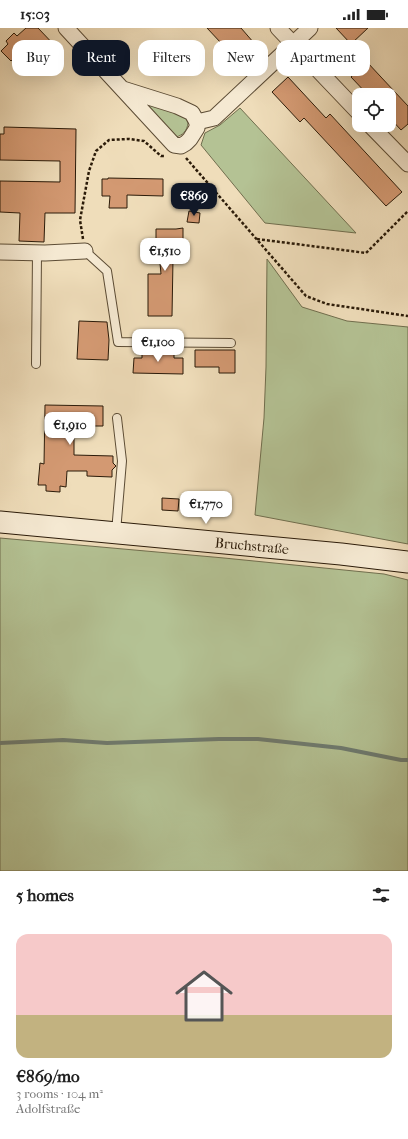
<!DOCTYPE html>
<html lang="en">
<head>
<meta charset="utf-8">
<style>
  :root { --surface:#fff; --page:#f2f2f2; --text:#222; --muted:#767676; --line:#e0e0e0; --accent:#111827 }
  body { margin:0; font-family:"IM FELL French Canon",serif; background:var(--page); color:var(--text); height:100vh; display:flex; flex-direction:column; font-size:15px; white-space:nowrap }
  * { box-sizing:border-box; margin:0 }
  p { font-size:13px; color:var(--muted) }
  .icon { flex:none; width:22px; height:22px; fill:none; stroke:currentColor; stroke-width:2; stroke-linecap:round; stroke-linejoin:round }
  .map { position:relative; height:843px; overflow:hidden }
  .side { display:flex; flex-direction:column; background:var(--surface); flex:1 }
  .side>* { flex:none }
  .banner { position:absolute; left:12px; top:12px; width:384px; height:36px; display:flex; gap:8px }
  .controls { position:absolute; left:352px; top:60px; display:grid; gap:8px }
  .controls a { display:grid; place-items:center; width:44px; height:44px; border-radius:8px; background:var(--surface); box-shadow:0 4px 16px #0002; font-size:20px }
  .price { position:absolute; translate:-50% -34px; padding:0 9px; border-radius:8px; background:#fff; color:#222; font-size:13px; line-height:26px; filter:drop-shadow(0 1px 2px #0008) }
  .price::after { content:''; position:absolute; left:50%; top:24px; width:12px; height:9px; margin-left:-6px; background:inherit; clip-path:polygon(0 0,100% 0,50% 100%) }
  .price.current { background:var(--accent); color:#fff }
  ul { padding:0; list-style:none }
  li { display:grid; align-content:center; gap:8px; height:212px; padding:0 16px }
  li+li { border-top:1px solid var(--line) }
  li span { display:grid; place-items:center; height:124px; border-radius:12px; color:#555 }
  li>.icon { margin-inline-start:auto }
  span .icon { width:72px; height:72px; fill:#fffc; stroke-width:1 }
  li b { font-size:17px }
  h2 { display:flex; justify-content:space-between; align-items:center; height:48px; padding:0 16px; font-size:17px }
  .chip { padding:0 14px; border-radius:12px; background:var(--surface); box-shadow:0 4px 16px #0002; font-size:14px; line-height:36px }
  .chip.current { background:var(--accent); color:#fff }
  .status { display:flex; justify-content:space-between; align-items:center; height:28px; padding:0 20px; background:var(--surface); direction:ltr }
  .status svg { height:11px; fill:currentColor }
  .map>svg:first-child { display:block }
</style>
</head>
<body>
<div class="status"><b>15:03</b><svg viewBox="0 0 49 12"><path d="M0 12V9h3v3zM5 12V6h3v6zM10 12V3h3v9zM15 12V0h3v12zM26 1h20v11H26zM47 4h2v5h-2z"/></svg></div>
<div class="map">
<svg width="408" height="843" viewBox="0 0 408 843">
  <rect width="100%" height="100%" fill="#efddba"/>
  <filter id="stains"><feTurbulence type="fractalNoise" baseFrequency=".005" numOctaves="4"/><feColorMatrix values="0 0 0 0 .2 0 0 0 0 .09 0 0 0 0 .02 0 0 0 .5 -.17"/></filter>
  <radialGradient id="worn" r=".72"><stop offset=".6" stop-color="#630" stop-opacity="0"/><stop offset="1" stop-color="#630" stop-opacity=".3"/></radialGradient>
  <g fill="#b4c294" stroke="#706e4e">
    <path d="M 140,71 L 185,89 L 188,95 C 187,103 183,107 176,109 Z"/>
    <path d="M 240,80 L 356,205 L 265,195 L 201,117 L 205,105 L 220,97 Z"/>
    <path d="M 267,231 L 302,279 L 347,293 L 408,299 L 408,516 L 255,487 L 264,390 L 266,339 Z"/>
    <path d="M 0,510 L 224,530 L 384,546 L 408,552 L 408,843 L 0,843 Z"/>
  </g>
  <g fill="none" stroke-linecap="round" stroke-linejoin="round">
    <path stroke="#6e7b70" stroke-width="4" d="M 0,715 L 63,712 L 107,715 L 219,711 L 258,711 L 341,720 L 401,732 L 408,732"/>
  </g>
  <g fill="#d39972" stroke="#2b1b09">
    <path d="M 26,0 L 38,0 L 59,22 L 53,28 L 57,32 L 48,40 L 44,36 L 43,37 L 26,19 L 11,33 L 1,23 L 8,16 L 6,13 L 14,5 L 17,8 Z"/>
    <path d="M 207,0 L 241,0 L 254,15 L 236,31 Z"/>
    <path d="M 336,0 L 368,0 L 351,16 Z"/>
    <path d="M 367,34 L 408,78 L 408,96 L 401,102 L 389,89 L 389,67 L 368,67 L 351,49 Z"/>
    <path d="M 288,49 L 326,90 L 330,86 L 402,164 L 386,178 L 304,90 L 300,94 L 272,64 Z"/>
    <path d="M 4,99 L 76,101 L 75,185 L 45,185 L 44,214 L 19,213 L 20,185 L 0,184 L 0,153 L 60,154 L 60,133 L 0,132 L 0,106 L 4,106 Z"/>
    <path d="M 108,150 L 163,151 L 163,168 L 127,167 L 127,180 L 109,180 L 110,168 L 102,168 L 102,151 L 108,151 Z"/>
    <path d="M 189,183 L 200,185 L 199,195 L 187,194 Z"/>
    <path d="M 183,200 L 183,230 L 177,230 L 176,232 L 173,231 L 172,288 L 148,288 L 148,246 L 161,246 L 159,224 L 156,223 L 156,201 L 176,201 Z"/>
    <path d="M 79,293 L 107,294 L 109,312 L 108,332 L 77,331 Z"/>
    <path d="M 142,322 L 174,322 L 174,330 L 183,330 L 183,346 L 133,345 L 134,330 L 142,330 Z"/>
    <path d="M 195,322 L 235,322 L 235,345 L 219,345 L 219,339 L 195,339 Z"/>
    <path d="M 45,377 L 103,378 L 103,398 L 74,398 L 74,427 L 113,428 L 113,435 L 116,438 L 112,442 L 112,449 L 87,448 L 87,443 L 67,443 L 66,459 L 60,458 L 60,464 L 46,463 L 46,457 L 38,457 L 40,435 L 44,436 Z"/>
    <path d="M 162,470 L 179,471 L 178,483 L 162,482 Z"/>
  </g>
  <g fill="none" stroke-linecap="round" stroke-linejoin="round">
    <g stroke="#5c4c35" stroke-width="10">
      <g id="lane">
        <path d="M 85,223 L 107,243 L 118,314 L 231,315"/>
        <path d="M 36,336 L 37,225"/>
        <path d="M 116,504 L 122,433 L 117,390"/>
      </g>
    </g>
    <g stroke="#5c4c35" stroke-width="17">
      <g id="street">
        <path d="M 66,0 L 174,117 L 181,118 L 186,115 L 190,111 L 197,100 L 197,94 L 192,85 L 177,78 L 123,61"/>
        <path d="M 278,0 L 359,85"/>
        <path d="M 197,94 L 214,90 L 310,0"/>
        <path d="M 370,97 L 408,136"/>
        <path d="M 0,224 L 45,225 L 85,223"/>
      </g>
    </g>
    <g stroke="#2b1b09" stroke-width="23">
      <g id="secondary">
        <path id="s1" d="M 0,494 L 341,526 L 408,534"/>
      </g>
    </g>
    <g stroke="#2b1b09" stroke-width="2.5" stroke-dasharray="3 2" stroke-linecap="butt">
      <path d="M 186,130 L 306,268 L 327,276 L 408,288"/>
      <path d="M 83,211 L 80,192 L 89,143 L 96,123 L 109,112 L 129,111 L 144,113 L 161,128 L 165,128"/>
      <path d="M 257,211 L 366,225 L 408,183"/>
    </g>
    <use href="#lane" stroke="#f5e9d2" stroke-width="8"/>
    <use href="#street" stroke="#f5e9d2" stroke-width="15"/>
    <use href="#secondary" stroke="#f5e9d2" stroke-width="21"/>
  </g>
  <g text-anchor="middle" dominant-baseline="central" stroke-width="4" stroke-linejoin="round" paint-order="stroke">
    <g font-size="14" fill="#2b1b09" stroke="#f5e9d2">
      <text stroke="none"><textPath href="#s1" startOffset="253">Bruchstraße</textPath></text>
    </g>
  </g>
  <rect width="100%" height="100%" filter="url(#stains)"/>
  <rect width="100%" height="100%" fill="url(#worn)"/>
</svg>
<div class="controls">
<a><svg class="icon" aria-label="locate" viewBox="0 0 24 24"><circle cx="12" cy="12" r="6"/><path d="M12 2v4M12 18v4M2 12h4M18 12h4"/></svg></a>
</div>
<b class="price current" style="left:194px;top:189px">€869</b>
<b class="price" style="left:165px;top:244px">€1,510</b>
<b class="price" style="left:158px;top:335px">€1,100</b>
<b class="price" style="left:70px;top:418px">€1,910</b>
<b class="price" style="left:206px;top:497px">€1,770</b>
<div class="banner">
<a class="chip">Buy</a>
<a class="chip current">Rent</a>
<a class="chip">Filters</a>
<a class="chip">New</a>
<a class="chip">Apartment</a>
</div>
</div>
<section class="side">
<h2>5 homes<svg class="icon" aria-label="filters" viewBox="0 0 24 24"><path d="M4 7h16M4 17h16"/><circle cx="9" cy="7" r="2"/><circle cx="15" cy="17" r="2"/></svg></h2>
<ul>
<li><span style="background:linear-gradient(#f6c9c9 65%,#c2b280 0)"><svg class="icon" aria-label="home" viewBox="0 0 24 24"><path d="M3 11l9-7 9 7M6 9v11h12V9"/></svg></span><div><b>€869/mo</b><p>3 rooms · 104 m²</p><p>Adolfstraße</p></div></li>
</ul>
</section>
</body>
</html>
